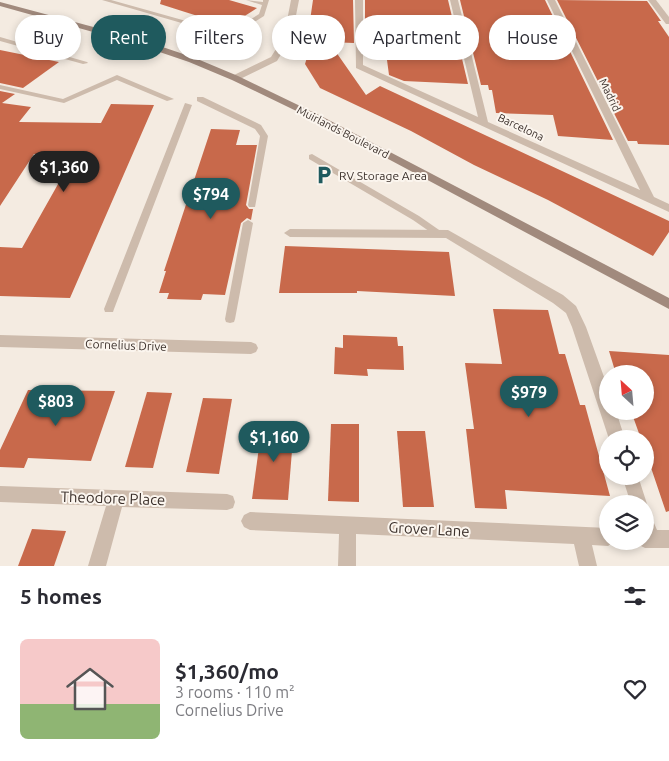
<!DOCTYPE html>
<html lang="en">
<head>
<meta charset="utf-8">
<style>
  :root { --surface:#fff; --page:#f7f7f7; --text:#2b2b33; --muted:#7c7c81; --line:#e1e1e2; --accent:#1f5a5e }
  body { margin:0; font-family:Ubuntu,sans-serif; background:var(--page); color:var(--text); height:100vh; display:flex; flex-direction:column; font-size:19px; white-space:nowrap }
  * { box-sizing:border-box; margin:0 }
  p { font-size:16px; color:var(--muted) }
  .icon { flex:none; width:28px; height:28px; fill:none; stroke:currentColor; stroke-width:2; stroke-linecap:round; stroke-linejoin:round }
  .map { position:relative; height:566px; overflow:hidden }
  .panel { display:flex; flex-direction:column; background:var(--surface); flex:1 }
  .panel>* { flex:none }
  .banner { position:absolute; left:15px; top:15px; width:640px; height:45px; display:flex; gap:10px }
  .needle { width:32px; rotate:334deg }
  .buttons { position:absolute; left:599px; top:365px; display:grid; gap:10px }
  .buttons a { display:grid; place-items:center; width:55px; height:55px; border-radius:50%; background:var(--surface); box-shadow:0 2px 8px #0003; font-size:25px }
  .price { position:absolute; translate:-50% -42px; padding:0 11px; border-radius:18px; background:var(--accent); color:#fff; font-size:16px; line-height:32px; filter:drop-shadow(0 1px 2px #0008) }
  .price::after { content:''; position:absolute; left:50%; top:30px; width:15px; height:11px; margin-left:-8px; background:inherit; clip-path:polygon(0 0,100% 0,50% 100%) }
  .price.active { background:#222; color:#fff }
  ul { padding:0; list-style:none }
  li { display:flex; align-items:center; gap:15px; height:125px; padding:0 20px }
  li+li { border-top:1px solid var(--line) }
  li span { display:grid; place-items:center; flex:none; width:140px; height:100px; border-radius:8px; color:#555 }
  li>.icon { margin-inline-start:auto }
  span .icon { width:60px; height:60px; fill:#fffc; stroke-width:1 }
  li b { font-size:21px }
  h2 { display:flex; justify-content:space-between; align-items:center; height:60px; padding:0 20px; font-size:21px }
  .tag { padding:0 18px; border-radius:22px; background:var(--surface); box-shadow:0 2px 8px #0003; font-size:18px; line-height:45px }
  .tag.active { background:var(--accent); color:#fff }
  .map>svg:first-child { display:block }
</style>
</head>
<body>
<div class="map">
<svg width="669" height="566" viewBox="0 0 669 566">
  <rect width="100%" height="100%" fill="#f4ebe1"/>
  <g fill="#c8694b">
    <path d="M 161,0 L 229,0 L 257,8 L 229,26 L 160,4 Z"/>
    <path d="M 313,0 L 353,0 L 354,43 L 329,42 L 366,95 L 380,86 L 669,221 L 669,232 L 653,256 L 548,200 L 474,165 L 411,131 L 320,88 L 305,64 L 312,41 L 307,41 Z"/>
    <path d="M 365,0 L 448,0 L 468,84 L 404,81 L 389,75 L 385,45 L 365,44 Z"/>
    <path d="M 460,0 L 545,0 L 613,140 L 558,136 L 553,115 L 496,113 L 492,90 L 489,90 L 488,85 L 481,85 Z"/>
    <path d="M 557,0 L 647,1 L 661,21 L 658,21 L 669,37 L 669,145 L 638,144 L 637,141 L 628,141 Z"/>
    <path d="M 0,50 L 59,62 L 23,88 L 0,83 Z"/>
    <path d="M 0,91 L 15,94 L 2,103 L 31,107 L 19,122 L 101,123 L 111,104 L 154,105 L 70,298 L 0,296 L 0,247 L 22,248 L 75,154 L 34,154 L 0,206 Z"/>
    <path d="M 211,129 L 240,130 L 236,145 L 257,145 L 246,205 L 249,209 L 253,209 L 251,220 L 247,218 L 241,223 L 225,295 L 203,294 L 201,300 L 167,299 L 169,293 L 159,293 L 166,271 L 164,271 Z"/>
    <path d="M 285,246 L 449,252 L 455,296 L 357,291 L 357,293 L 279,293 Z"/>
    <path d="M 493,309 L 548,310 L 559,354 L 565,354 L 580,405 L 585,405 L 610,496 L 505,490 L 507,509 L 475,508 L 466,429 L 474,429 L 465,363 L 502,364 Z"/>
    <path d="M 343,335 L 397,337 L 398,346 L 403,346 L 404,370 L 367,369 L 368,376 L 334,374 L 335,347 L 343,348 Z"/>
    <path d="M 609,351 L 669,355 L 669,511 L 666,512 L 645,450 L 645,439 L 641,439 L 631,411 L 645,411 L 645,374 L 616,374 Z"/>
    <path d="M 28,390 L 115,391 L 91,461 L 28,458 L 24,468 L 0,467 L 0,450 Z"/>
    <path d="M 147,392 L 172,393 L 153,468 L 125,467 Z"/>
    <path d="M 203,398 L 232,399 L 219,474 L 186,472 Z"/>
    <path d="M 331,424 L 359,424 L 359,502 L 328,501 Z"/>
    <path d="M 262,425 L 294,426 L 288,500 L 252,499 Z"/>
    <path d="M 397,431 L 425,431 L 434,507 L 403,507 Z"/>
    <path d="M 32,529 L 66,531 L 54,566 L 18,566 Z"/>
  </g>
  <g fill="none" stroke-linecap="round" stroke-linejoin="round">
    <g fill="#cdbbac" fill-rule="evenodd">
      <path d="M 102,0 L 111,0 L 229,33 L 259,14 L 262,5 L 246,0 L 263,2 L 263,0 L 269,0 L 264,16 L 230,37 Z"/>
      <path d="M 0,37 L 87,62 L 88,63 L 83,64 L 0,41 Z"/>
      <path d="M 117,75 L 174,99 L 167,101 L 117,80 L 64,103 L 0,89 L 0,85 L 63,99 Z"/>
      <path d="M 197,97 L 203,97 L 261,125 L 268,136 L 255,207 L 249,207 L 248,205 L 260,136 L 255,129 L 197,101 Z"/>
      <path d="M 185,103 L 192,105 L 114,309 L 113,312 L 105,312 L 104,309 Z"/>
      <path d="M 312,154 L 419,216 L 442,232 L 444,234 L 442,236 L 436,236 L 413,220 L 309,159 L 309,155 Z"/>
      <path d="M 248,220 L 253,223 L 235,319 L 234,322 L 230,323 L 226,322 L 225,319 L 243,223 Z"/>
    </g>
    <g fill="#cdbbac" fill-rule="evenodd">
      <path d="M 291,0 L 299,0 L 292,36 L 277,61 L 238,80 L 232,80 L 232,76 L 271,57 L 284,36 Z"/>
      <path d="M 355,0 L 363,0 L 363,65 L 478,117 L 450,0 L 458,0 L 488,122 L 640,190 L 547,0 L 555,0 L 654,197 L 669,204 L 669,212 L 356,68 Z"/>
      <path d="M 648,0 L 656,0 L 669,17 L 669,24 L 666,24 Z"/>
      <path d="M 290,229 L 448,230 L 563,295 L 576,306 L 586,327 L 608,388 L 608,411 L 616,411 L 625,439 L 609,439 L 572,327 L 566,313 L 553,303 L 446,238 L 290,237 L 284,233 Z"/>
      <path d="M 0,335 L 251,342 L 256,344 L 258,348 L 256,352 L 251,354 L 0,347 Z"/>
      <path d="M 622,476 L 638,476 L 647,504 L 645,510 L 645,504 L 631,504 Z"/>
      <path d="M 0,486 L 227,494 L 233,496 L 235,502 L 233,508 L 227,510 L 122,507 L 106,566 L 88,566 L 106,506 L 0,502 Z"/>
      <path d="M 250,512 L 608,528 L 608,541 L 615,541 L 608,546 L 592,545 L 597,566 L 579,566 L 574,544 L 356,534 L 356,566 L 338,566 L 339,534 L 250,530 L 244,527 L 241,521 L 244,515 Z"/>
      <path d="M 645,513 L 651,516 L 657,530 L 669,530 L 669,548 L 645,548 L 639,545 L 637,541 L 645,541 Z"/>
    </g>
    <path fill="#a18a7d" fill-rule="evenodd" d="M 0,2 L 142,40 L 195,58 L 238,76 L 323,117 L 669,298 L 669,309 L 317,121 L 232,80 L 189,62 L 136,44 L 0,6 Z"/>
  </g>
  <defs>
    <g id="parking-bare" transform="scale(1.5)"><path d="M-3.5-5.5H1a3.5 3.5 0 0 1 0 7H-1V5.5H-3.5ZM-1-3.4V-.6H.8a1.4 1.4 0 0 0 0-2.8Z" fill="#1f5a5e" stroke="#fbf5ee" stroke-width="2.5" paint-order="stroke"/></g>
  </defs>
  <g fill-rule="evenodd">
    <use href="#parking-bare" x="324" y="175"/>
  </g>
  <g text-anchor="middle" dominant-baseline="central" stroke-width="4" stroke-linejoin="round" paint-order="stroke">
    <g font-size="11" fill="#3b302b" stroke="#fbf5ee">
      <text transform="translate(610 95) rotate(64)">Madrid</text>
      <text transform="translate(521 127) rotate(25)">Barcelona</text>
      <text transform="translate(343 132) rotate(27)">Muirlands Boulevard</text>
    </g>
    <g font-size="12" fill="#3b302b" stroke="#fbf5ee" text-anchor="start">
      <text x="339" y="175">RV Storage Area</text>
    </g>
    <g font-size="12" fill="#3b302b" stroke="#fbf5ee">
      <text transform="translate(126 345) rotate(2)">Cornelius Drive</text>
    </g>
    <g font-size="15" fill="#3b302b" stroke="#fbf5ee">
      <text transform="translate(113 498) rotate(2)">Theodore Place</text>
      <text transform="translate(429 529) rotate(3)">Grover Lane</text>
    </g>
  </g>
</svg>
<div class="buttons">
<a><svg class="needle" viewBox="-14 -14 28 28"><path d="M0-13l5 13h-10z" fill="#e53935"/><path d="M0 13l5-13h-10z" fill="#7c7c81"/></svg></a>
<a><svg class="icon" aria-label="locate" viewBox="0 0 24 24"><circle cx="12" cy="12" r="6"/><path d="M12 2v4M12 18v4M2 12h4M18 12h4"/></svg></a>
<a><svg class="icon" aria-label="layers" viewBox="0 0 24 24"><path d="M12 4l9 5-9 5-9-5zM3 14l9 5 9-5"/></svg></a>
</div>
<b class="price active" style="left:64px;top:193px">$1,360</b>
<b class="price" style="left:211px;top:220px">$794</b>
<b class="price" style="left:529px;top:418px">$979</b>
<b class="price" style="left:56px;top:427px">$803</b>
<b class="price" style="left:274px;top:463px">$1,160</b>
<div class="banner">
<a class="tag">Buy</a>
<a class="tag active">Rent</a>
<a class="tag">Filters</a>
<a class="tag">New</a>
<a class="tag">Apartment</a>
<a class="tag">House</a>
</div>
</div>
<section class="panel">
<h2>5 homes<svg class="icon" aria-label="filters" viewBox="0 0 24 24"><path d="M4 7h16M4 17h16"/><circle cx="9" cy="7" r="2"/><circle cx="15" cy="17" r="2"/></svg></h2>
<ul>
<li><span style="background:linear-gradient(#f6c9c9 65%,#8fb573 0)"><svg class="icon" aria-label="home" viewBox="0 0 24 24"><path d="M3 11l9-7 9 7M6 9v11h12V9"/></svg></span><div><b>$1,360/mo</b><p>3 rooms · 110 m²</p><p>Cornelius Drive</p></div><svg class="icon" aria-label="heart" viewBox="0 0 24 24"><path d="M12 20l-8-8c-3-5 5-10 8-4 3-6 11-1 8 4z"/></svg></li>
</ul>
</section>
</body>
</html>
